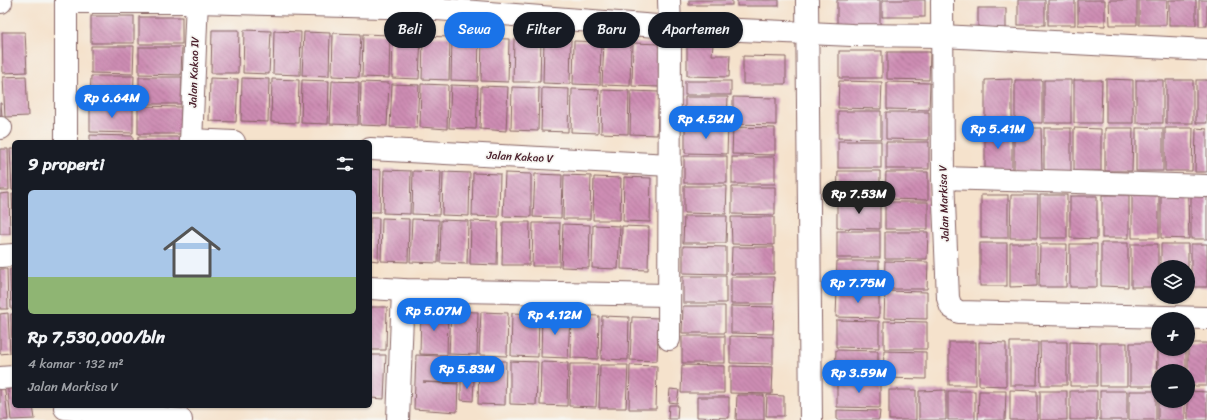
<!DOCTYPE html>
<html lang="id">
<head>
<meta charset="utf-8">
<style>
  :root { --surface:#171b24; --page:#20242c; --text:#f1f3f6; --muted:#9ea1a6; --accent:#1a73e8 }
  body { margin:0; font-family:Sriracha,sans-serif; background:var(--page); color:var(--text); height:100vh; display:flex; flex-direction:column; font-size:15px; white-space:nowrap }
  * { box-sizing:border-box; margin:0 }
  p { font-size:13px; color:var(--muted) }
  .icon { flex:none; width:22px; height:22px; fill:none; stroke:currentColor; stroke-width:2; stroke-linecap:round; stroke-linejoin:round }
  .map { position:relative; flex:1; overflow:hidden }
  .drawer { position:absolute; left:12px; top:140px; width:360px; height:268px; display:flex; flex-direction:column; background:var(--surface); border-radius:6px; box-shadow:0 1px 3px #0004 }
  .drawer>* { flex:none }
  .hud { position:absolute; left:384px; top:12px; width:380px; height:36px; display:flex; gap:8px }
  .tools { position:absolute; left:1151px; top:260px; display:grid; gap:8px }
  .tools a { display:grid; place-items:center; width:44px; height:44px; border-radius:50%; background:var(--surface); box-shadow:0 1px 3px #0004; font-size:20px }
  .price { position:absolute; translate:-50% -34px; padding:0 9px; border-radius:14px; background:var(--accent); color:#fff; font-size:13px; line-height:26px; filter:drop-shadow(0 1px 2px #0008) }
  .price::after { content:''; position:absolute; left:50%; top:24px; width:12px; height:9px; margin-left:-6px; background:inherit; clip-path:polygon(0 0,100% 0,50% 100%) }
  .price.selected { background:#222; color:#fff }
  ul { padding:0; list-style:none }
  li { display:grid; align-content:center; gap:8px; height:212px; padding:0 16px }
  li span { display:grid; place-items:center; height:124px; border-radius:6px; color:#555 }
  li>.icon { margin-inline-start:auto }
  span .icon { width:72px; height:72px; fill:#fffc; stroke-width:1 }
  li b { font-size:17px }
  h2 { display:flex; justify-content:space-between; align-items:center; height:48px; padding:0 16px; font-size:17px }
  .chip { padding:0 14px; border-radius:18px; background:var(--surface); box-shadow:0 1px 3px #0004; font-size:14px; line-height:36px }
  .chip.selected { background:var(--accent); color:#fff }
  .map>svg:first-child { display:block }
</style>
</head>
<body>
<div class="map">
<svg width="1207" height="420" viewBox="0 0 1207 420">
  <defs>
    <pattern id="building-back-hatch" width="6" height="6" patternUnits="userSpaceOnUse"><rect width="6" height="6" fill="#ce8db4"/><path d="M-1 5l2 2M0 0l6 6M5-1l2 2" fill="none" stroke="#a97393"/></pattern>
  </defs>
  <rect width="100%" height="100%" fill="#f6f6f2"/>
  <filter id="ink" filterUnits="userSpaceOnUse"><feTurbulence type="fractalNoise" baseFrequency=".025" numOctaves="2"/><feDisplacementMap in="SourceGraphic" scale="8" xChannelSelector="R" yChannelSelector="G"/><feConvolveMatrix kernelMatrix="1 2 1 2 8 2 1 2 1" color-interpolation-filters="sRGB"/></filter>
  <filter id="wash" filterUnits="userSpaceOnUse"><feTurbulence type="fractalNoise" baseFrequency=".012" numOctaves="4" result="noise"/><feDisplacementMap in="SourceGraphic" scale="16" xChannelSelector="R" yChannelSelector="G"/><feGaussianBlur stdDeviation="0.9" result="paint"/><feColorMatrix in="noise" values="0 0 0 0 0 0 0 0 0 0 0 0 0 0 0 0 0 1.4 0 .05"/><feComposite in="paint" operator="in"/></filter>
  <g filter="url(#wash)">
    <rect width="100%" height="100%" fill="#f5e2cc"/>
    <g id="blocks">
      <g fill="url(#building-back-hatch)">
        <rect x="689" y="0" width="43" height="5"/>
        <rect x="737" y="0" width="42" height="6"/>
        <path d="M 837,0 L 880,0 L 880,27 L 837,26 Z"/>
        <rect x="882" y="0" width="43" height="17"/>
        <rect x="1018" y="0" width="27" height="25"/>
        <rect x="1048" y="0" width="27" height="25"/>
        <path d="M 1078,0 L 1105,0 L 1105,26 L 1078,25 Z"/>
        <path d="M 1109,0 L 1137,0 L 1137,25 L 1110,25 Z"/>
        <path d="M 1139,0 L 1167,0 L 1166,25 L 1139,25 Z"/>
        <rect x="1169" y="0" width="27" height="25"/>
        <rect x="1199" y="0" width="8" height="26"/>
        <rect x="978" y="8" width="28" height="22"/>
        <rect x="91" y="16" width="43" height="27"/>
        <rect x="139" y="17" width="43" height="27"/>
        <path d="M 212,30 L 239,30 L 238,73 L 211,73 Z"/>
        <path d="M 244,30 L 271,31 L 269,74 L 243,73 Z"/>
        <path d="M 274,31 L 301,32 L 300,75 L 273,74 Z"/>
        <path d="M 2,32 L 25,32 L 27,72 L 3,73 Z"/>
        <path d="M 304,32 L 330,33 L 329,76 L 302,75 Z"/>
        <path d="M 333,33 L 361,34 L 359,77 L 332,76 Z"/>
        <path d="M 363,34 L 390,35 L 389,78 L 362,77 Z"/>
        <path d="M 393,35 L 421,36 L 419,79 L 392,78 Z"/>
        <path d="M 423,36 L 450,37 L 449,80 L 422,79 Z"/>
        <path d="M 452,37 L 479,38 L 478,81 L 451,80 Z"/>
        <path d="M 482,38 L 509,39 L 508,82 L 481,81 Z"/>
        <path d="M 514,39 L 541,40 L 540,82 L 513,82 Z"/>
        <path d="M 544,40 L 571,40 L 570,84 L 543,83 Z"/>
        <path d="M 574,41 L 601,42 L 600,85 L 573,84 Z"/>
        <path d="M 604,42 L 631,43 L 630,86 L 602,85 Z"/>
        <path d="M 633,43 L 661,44 L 659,87 L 632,86 Z"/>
        <path d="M 687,44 L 713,44 L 712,55 L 730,55 L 729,77 L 687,76 Z"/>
        <path d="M 91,46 L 134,46 L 133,74 L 91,73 Z"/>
        <path d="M 139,47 L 182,47 L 181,75 L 139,74 Z"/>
        <rect x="839" y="51" width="43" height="27"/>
        <path d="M 887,52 L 930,52 L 929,80 L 887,79 Z"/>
        <path d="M 743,56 L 786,57 L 786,84 L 743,84 Z"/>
        <path d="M 26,76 L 28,116 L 5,117 L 3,77 Z"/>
        <path d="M 91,76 L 134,76 L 133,103 L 90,103 Z"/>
        <path d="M 139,77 L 182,77 L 181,104 L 139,104 Z"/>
        <path d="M 210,78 L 238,79 L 236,122 L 209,121 Z"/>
        <path d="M 242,78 L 269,79 L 268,122 L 241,121 Z"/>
        <path d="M 272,79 L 299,80 L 298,123 L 271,122 Z"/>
        <path d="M 1012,79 L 1012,122 L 985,123 L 985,80 Z"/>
        <path d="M 1106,79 L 1133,80 L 1133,123 L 1106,123 Z"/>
        <path d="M 302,80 L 329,81 L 328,124 L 301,123 Z"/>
        <path d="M 1015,80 L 1042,80 L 1042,123 L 1015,122 Z"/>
        <rect x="1044" y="80" width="27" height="43"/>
        <path d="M 1074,80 L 1102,80 L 1101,123 L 1074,123 Z"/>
        <rect x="1136" y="80" width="27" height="43"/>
        <rect x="1166" y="80" width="27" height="43"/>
        <rect x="1196" y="80" width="11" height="43"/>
        <path d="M 332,81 L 359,82 L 358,125 L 330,124 Z"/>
        <rect x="685" y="81" width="46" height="14"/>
        <path d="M 839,81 L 882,82 L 881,109 L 838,108 Z"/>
        <path d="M 361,82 L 389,83 L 387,126 L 360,125 Z"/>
        <path d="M 887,82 L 930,83 L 929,110 L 887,109 Z"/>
        <path d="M 392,84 L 419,85 L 417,128 L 390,127 Z"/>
        <path d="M 421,84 L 448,85 L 447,129 L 420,127 Z"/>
        <path d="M 451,85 L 478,86 L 476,129 L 449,128 Z"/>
        <path d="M 481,86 L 508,87 L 506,131 L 480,129 Z"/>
        <path d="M 512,87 L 539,88 L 538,131 L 511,130 Z"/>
        <path d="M 542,88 L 569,89 L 568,132 L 541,131 Z"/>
        <path d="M 572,89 L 599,90 L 598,133 L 571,132 Z"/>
        <path d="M 602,90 L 629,91 L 628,134 L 601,133 Z"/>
        <path d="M 631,91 L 659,92 L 657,135 L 630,134 Z"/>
        <path d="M 685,97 L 728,97 L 727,124 L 685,124 Z"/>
        <path d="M 733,97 L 776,98 L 776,125 L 733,124 Z"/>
        <path d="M 0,103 L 1,103 L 2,117 L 0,117 Z"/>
        <path d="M 90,105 L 133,106 L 133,133 L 90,132 Z"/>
        <path d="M 138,106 L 181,107 L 181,134 L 138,134 Z"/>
        <path d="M 838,111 L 881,111 L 881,139 L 838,138 Z"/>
        <path d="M 886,112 L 929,112 L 929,140 L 886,139 Z"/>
        <path d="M 685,126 L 728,126 L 727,154 L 685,153 Z"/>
        <path d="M 733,127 L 775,128 L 775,155 L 732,154 Z"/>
        <rect x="985" y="128" width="27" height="43"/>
        <path d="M 1014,128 L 1041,128 L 1042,171 L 1014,171 Z"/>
        <rect x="1044" y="128" width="27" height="43"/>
        <path d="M 1074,128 L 1101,129 L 1101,171 L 1074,171 Z"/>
        <path d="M 1105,128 L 1133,128 L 1132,171 L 1105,171 Z"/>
        <rect x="1136" y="128" width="27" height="43"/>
        <path d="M 1165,128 L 1193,128 L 1192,171 L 1165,171 Z"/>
        <path d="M 1196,128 L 1207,129 L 1207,172 L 1195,172 Z"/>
        <path d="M 90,135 L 133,136 L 133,142 L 90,142 Z"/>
        <rect x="138" y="137" width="43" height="5"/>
        <rect x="838" y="141" width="43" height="27"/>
        <rect x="886" y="142" width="43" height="27"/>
        <path d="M 0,149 L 8,149 L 9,190 L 0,190 Z"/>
        <path d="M 10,149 L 14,149 L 14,190 L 12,190 Z"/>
        <rect x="684" y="156" width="43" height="27"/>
        <rect x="732" y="157" width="43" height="27"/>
        <path d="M 370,169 L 381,170 L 380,212 L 370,212 Z"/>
        <path d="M 384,170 L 411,171 L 410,214 L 383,213 Z"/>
        <path d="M 413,171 L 441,172 L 439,215 L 412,214 Z"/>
        <path d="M 838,171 L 880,171 L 880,199 L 837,198 Z"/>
        <path d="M 443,172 L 470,173 L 469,216 L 442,215 Z"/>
        <path d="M 886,172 L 928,172 L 928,200 L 885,199 Z"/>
        <path d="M 473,173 L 500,174 L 499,217 L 472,216 Z"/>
        <path d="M 505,173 L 531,174 L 531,217 L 503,216 Z"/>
        <path d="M 535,174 L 562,175 L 561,218 L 533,217 Z"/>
        <path d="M 564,175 L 591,176 L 590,219 L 563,219 Z"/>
        <path d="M 594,177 L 621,178 L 620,220 L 593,220 Z"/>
        <path d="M 624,177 L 651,178 L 650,222 L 623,221 Z"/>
        <path d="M 684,186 L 727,186 L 726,214 L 684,213 Z"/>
        <path d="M 732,187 L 775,187 L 775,215 L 732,214 Z"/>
        <path d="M 9,193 L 10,234 L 0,234 L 0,194 Z"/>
        <path d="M 12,194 L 14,194 L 14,218 L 13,218 Z"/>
        <rect x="981" y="195" width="27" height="43"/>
        <path d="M 1011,195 L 1038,195 L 1037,238 L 1010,238 Z"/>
        <rect x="1040" y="195" width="27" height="43"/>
        <rect x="1102" y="195" width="27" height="43"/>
        <path d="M 1132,195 L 1159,196 L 1159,238 L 1132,238 Z"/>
        <path d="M 1161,195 L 1188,196 L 1189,239 L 1161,238 Z"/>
        <path d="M 1070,196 L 1097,196 L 1097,239 L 1070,238 Z"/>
        <rect x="1191" y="196" width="16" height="43"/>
        <path d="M 837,201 L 880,201 L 880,229 L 837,228 Z"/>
        <rect x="885" y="202" width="43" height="27"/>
        <path d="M 684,216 L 727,216 L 726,243 L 683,243 Z"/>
        <path d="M 731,217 L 774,217 L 774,245 L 732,244 Z"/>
        <path d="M 370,218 L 379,218 L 378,261 L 370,260 Z"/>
        <path d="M 382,218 L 409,219 L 408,262 L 381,261 Z"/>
        <path d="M 412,219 L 439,220 L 438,263 L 410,262 Z"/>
        <path d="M 441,220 L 468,221 L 467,264 L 440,263 Z"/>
        <path d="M 471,221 L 498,222 L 497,265 L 470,264 Z"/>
        <path d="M 503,222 L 530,222 L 529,265 L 502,265 Z"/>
        <path d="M 533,223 L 560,223 L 559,266 L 532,266 Z"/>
        <path d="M 563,224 L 590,225 L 589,268 L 561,267 Z"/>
        <path d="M 593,225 L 620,226 L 618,269 L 592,268 Z"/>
        <path d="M 622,226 L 649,227 L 648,270 L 621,269 Z"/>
        <rect x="837" y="231" width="43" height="27"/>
        <path d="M 885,232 L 928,232 L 927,259 L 885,259 Z"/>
        <rect x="980" y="243" width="27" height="43"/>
        <path d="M 1010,243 L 1037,243 L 1037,286 L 1010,287 Z"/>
        <path d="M 1101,243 L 1128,243 L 1128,287 L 1101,286 Z"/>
        <path d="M 1040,244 L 1067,244 L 1066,287 L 1039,287 Z"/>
        <rect x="1070" y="244" width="27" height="43"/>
        <rect x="1131" y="244" width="27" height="43"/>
        <rect x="1161" y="244" width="27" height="23"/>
        <rect x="1191" y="244" width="16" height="43"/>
        <path d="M 683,246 L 726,247 L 726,274 L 683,273 Z"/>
        <path d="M 732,247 L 774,247 L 774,274 L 731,274 Z"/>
        <path d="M 837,261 L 879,261 L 879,288 L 836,288 Z"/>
        <path d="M 885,261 L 928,262 L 927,289 L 884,289 Z"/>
        <path d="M 0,269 L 7,269 L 8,309 L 0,309 Z"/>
        <path d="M 10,269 L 14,269 L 14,309 L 11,309 Z"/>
        <rect x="683" y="276" width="43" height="27"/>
        <path d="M 731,277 L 774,277 L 773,304 L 731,304 Z"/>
        <path d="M 837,290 L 879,291 L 879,318 L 836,317 Z"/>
        <path d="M 885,291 L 927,292 L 927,319 L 884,318 Z"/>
        <path d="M 683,306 L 725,306 L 725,333 L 682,333 Z"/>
        <path d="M 731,306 L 774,307 L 773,334 L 731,333 Z"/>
        <path d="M 370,307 L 387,307 L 386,350 L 370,350 Z"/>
        <path d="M 421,310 L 448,311 L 447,355 L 420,354 Z"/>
        <path d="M 451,311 L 478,312 L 477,355 L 449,354 Z"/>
        <path d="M 481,312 L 508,313 L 507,356 L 479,355 Z"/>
        <path d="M 8,313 L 10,353 L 0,354 L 0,314 Z"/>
        <path d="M 512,313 L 539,314 L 538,357 L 511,356 Z"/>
        <path d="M 11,314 L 14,314 L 14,354 L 12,354 Z"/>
        <path d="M 542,314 L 570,315 L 568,358 L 541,357 Z"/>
        <path d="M 572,315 L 599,316 L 598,359 L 571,358 Z"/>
        <path d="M 602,316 L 629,317 L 628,360 L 601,359 Z"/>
        <path d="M 632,317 L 659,318 L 657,361 L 630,360 Z"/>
        <path d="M 836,320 L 879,321 L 879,348 L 836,347 Z"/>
        <path d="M 884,321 L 927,322 L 927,349 L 884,349 Z"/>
        <rect x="682" y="336" width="43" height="27"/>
        <path d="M 730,336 L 773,337 L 773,364 L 730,363 Z"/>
        <rect x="949" y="342" width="27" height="43"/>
        <path d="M 979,342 L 1006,343 L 1006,386 L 979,385 Z"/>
        <path d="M 1010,342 L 1038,342 L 1037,385 L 1010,385 Z"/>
        <path d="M 1040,342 L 1067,342 L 1067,385 L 1041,385 Z"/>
        <path d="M 1070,342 L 1097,343 L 1097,386 L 1070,386 Z"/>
        <rect x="1100" y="343" width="27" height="43"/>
        <path d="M 1130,343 L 1157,343 L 1156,386 L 1130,386 Z"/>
        <rect x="1188" y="343" width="19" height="43"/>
        <rect x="1158" y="349" width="28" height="22"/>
        <path d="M 836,350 L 878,351 L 878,378 L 835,377 Z"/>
        <path d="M 884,351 L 926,352 L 926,379 L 883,378 Z"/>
        <path d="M 370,355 L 386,355 L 384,399 L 370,398 Z"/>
        <path d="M 416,355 L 459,357 L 458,383 L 423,382 L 458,384 L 457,412 L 414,409 Z"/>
        <path d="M 479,361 L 506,361 L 505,405 L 478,404 Z"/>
        <path d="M 510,361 L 538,362 L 536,405 L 510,404 Z"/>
        <path d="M 541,362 L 568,363 L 567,406 L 540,405 Z"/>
        <path d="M 570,364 L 598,364 L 596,407 L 569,406 Z"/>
        <path d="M 600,365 L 628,365 L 626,408 L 599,408 Z"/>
        <path d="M 630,365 L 657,366 L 656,409 L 629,409 Z"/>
        <path d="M 682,365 L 724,366 L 724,393 L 681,393 Z"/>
        <path d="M 730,366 L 773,367 L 772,394 L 730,393 Z"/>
        <path d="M 461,379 L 474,379 L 473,401 L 461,400 Z"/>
        <path d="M 837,380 L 880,380 L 880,408 L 837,407 Z"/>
        <path d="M 14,381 L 14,406 L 33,406 L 35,419 L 11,420 L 7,382 Z"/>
        <path d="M 0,382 L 4,382 L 8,420 L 0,420 Z"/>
        <path d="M 670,389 L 679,390 L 677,403 L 669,402 Z"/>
        <rect x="889" y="390" width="27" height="30"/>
        <path d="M 946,390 L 946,420 L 919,420 L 919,391 Z"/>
        <path d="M 1010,390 L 1037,391 L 1037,420 L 1010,420 Z"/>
        <rect x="948" y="391" width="27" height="29"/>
        <path d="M 979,391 L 1006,391 L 1005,420 L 978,420 Z"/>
        <rect x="1040" y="391" width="27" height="29"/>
        <rect x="1070" y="391" width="27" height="29"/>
        <rect x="1100" y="391" width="27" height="29"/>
        <rect x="1129" y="391" width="27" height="29"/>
        <path d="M 1188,391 L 1207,392 L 1207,420 L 1188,420 Z"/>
        <path d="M 737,395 L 764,395 L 764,420 L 736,420 Z"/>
        <path d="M 767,395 L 784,396 L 784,416 L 766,416 Z"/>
        <path d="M 697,397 L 729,397 L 729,418 L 697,417 Z"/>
        <rect x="1158" y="401" width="27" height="19"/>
        <path d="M 669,405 L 678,405 L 677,419 L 668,419 Z"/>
        <path d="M 837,410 L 880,411 L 879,420 L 837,420 Z"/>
      </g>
    </g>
  </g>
  <g filter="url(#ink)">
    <use href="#blocks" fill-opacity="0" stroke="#866363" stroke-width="1"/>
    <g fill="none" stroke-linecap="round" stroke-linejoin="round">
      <g stroke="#866363" stroke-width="24">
        <g id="minor">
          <path d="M 669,0 L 670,27 L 852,35 L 942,36 L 1207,50"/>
          <path d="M 807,0 L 811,420"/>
          <path d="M 942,0 L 943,178 L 948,298 L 951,307 L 959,312 L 1207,318"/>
          <path d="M 0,2 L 1,2"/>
          <path d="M 66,2 L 197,2 L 424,8 L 670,27 L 669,339"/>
          <path d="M 0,128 L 1,128"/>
          <path d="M 191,140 L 234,142"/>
          <path d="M 66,142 L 66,0"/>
          <path d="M 191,142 L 197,0"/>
          <path d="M 370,149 L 670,165"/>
          <path d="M 943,178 L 1207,186"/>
          <path d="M 0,256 L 14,255"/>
          <path d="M 370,288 L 403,290 L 669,295"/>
          <path d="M 0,378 L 14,377"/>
          <path d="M 65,408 L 181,420"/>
          <path d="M 398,420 L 403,290"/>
        </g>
      </g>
      <use href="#minor" stroke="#fff" stroke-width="22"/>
    </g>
  </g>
  <g text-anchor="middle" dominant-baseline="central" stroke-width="3.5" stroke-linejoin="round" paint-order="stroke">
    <g font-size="11" fill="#4a1f2b" stroke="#f6f6f2">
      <text transform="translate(194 72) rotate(-88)">Jalan Kakao IV</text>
      <text transform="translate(520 157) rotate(3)">Jalan Kakao V</text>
      <text transform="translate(944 203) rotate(-92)">Jalan Markisa V</text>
    </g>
  </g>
</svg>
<div class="tools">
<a><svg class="icon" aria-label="layers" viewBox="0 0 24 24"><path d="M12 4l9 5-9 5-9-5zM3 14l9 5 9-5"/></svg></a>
<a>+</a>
<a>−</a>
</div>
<b class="price" style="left:112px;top:119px">Rp 6.64M</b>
<b class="price" style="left:706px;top:140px">Rp 4.52M</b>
<b class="price" style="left:998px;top:150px">Rp 5.41M</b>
<b class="price selected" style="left:859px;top:215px">Rp 7.53M</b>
<b class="price" style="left:858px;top:304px">Rp 7.75M</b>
<b class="price" style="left:434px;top:332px">Rp 5.07M</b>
<b class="price" style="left:555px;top:336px">Rp 4.12M</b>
<b class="price" style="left:467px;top:390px">Rp 5.83M</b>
<b class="price" style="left:859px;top:394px">Rp 3.59M</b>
<div class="hud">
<a class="chip">Beli</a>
<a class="chip selected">Sewa</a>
<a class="chip">Filter</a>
<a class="chip">Baru</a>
<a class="chip">Apartemen</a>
</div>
<section class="drawer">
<h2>9 properti<svg class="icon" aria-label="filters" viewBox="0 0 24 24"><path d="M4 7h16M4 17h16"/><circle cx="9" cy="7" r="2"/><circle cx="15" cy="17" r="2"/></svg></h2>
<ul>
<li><span style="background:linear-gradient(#a9c7e8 70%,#8fb573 0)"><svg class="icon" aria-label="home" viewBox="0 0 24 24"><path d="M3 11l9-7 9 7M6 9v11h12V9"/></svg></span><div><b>Rp 7,530,000/bln</b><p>4 kamar · 132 m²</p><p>Jalan Markisa V</p></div></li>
</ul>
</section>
</div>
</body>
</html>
